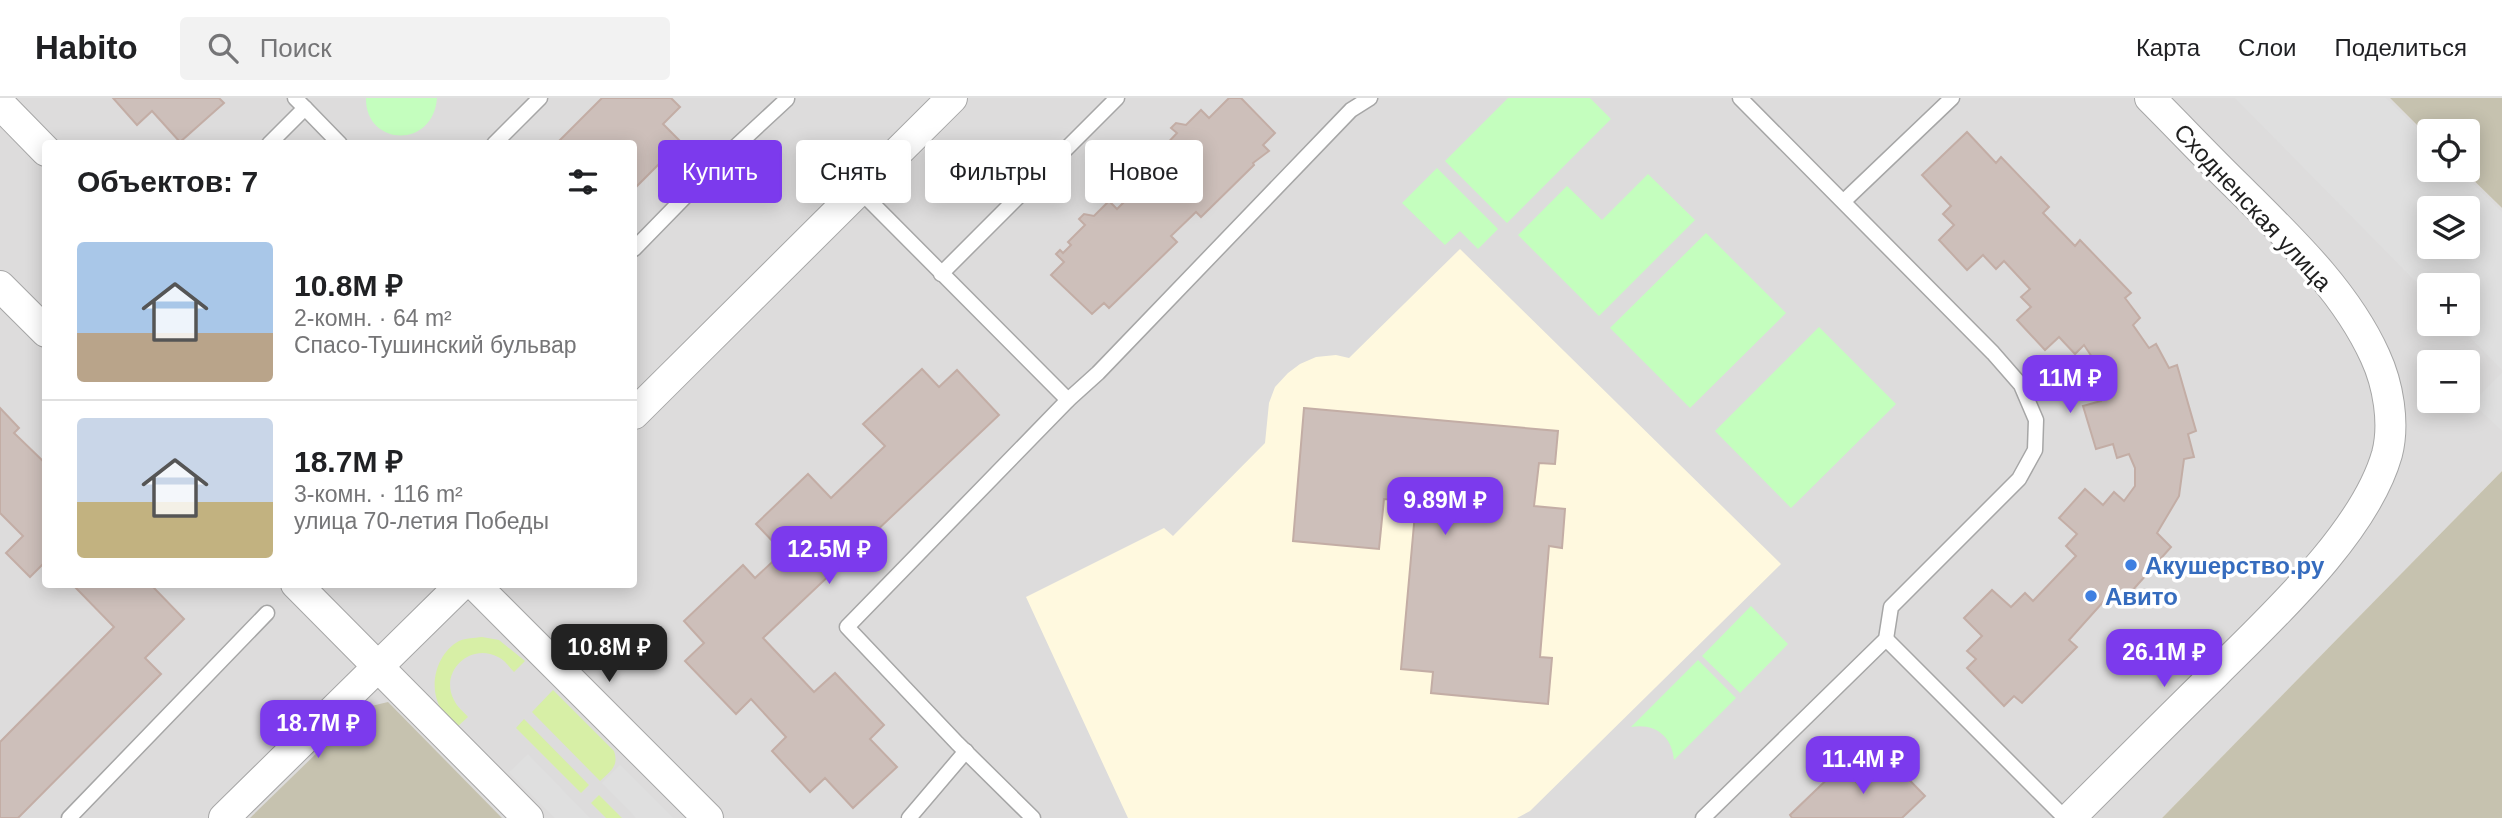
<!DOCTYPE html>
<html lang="ru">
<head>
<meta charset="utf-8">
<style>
  :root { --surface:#fff; --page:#f2f2f2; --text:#202124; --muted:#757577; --line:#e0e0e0; --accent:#7c3aed }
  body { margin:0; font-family:Arial,sans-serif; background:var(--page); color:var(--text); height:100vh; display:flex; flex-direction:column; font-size:26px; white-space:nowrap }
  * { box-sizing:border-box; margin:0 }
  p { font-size:23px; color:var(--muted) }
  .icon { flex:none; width:38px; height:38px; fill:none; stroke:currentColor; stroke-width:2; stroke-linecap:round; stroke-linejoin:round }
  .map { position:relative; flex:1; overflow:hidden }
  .side { position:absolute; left:42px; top:42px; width:595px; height:448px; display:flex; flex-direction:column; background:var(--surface); border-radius:7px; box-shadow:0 4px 18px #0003 }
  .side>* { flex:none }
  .top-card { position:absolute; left:658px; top:42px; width:665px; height:63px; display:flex; gap:14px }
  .tools { position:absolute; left:2417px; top:21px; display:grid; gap:14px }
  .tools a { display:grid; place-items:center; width:63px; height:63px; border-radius:7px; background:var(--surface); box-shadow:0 4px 18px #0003; font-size:35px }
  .price { position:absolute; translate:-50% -60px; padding:0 16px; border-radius:14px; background:var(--accent); color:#fff; font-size:23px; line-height:46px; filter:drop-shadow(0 2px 4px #0008) }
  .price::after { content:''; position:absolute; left:50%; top:42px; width:21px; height:16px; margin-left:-10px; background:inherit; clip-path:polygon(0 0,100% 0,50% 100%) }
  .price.active { background:#222; color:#fff }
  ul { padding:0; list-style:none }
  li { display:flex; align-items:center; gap:21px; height:175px; padding:0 35px }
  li+li { border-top:2px solid var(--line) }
  li span { display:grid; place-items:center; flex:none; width:196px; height:140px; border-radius:7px; color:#555 }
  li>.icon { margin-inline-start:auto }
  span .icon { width:84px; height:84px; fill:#fffc; stroke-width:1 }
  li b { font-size:30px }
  h2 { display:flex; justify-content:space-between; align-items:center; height:84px; padding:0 35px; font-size:30px }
  .tag { padding:0 24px; border-radius:7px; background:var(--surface); box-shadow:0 4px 18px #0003; font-size:24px; line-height:63px }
  .tag.active { background:var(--accent); color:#fff }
  header { display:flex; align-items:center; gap:42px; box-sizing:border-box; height:98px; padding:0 35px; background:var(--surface); border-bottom:2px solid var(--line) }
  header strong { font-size:33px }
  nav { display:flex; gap:38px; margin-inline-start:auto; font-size:24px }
  .search { width:490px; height:63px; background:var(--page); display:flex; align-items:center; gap:18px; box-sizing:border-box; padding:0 24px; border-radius:7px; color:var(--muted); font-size:26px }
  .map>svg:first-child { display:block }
</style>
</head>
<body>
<header>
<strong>Habito</strong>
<div class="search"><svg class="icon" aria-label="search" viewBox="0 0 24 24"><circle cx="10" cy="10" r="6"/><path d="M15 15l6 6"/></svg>Поиск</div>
<nav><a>Карта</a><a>Слои</a><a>Поделиться</a></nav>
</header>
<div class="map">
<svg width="2502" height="720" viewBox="0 0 2502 720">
  <rect width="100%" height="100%" fill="#f0eae4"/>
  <path fill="#dddcdc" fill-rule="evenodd" d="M 0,0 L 2390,0 L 2429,39 L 2429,72 L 2463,72 L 2502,110 L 2502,373 L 2162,720 L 0,720 ZM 46,46 L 634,46 L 634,486 L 46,486 ZM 2429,110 L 2468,110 L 2468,149 L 2429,149 ZM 2429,187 L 2468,187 L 2468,226 L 2429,226 ZM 2429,264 L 2468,264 L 2468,303 L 2429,303 Z"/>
  <path fill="#fff9df" d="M 1460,151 L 1781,466 L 1530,713 L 1517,720 L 1128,720 L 1026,499 L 1164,430 L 1173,438 L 1265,345 L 1269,305 L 1275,289 L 1288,275 L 1300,266 L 1316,259 L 1336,257 L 1349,260 Z"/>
  <g fill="#c6c2af">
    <path d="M 2390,0 L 2502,0 L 2502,110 L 2463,72 L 2468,72 L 2468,33 L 2429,33 L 2429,39 Z"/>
    <path d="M 2502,373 L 2502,720 L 2162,720 L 2344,534 Z"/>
    <path d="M 388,604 L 502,720 L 250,720 L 363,610 Z"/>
  </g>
  <g fill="#d7efa6">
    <path d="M 482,539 L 499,542 L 525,563 L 514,574 C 509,569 505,562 498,559 C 470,544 439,574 454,602 C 457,609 464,614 468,619 L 457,629 C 449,621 440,613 437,602 C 430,581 439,554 459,543 C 466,540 474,540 482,539 Z"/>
    <path d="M 553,592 L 614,653 C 619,668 611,673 600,683 L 532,614 Z"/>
    <path d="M 524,621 L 589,687 L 581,695 L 516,630 Z"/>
    <path d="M 599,697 L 622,720 L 606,720 L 591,705 Z"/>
  </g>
  <g fill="#c4febe">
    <path d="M 366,0 L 437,0 C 433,52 365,48 366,0 Z"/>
    <path d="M 1508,0 L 1590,0 L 1611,21 L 1507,125 L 1445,63 Z"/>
    <path d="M 1437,70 L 1498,131 L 1478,151 L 1460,133 L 1445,147 L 1402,105 Z"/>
    <path d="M 1648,76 L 1695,122 L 1599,218 L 1518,137 L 1567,88 L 1602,122 Z"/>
    <path d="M 1706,135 L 1786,215 L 1690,310 L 1610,230 Z"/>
    <path d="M 1819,229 L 1896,306 L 1791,410 L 1715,333 Z"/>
    <path d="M 1751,508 L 1788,546 L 1740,595 L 1702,558 Z"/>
    <path d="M 1698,562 L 1736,600 L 1674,662 C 1672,638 1655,625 1631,629 Z"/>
  </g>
  <g fill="#dfdfdf" fill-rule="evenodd">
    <path d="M 2235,0 L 2386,0 L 2429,42 L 2429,72 L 2459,72 L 2502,114 L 2502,272 L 2457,226 L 2468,226 L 2468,187 L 2429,187 L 2429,197 ZM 2429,110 L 2468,110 L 2468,149 L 2429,149 Z"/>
    <path d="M 2502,275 L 2502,333 L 2472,305 Z"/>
    <path d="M 528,656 L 590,720 L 555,720 L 509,674 Z"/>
    <path d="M 620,667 L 673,720 L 636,720 L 602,685 Z"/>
  </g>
  <g fill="#cdbfba" stroke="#c3ada5" stroke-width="2">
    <path d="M 113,0 L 219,0 L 224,5 L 180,44 L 152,13 L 137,27 Z"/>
    <path d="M 602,0 L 671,0 L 680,9 L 663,26 L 681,44 L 634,91 L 634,46 L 556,46 Z"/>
    <path d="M 1229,0 L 1241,0 L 1275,35 L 1263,47 L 1269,53 L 1253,65 L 1254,67 L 1201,119 L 1196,114 L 1171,138 L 1177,144 L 1109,210 L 1104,205 L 1092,216 L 1051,177 L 1064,164 L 1056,156 L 1060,152 L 1063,155 L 1071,147 L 1068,144 L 1085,127 L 1079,121 L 1084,116 L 1094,118 L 1109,103 L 1117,111 L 1155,73 L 1147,65 L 1152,61 L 1155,63 L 1162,56 L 1160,53 L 1177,35 L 1171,30 L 1176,25 L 1186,27 L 1201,12 L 1209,20 Z"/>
    <path d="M 1967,34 L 1996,65 L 2001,59 L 2049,109 L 2043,115 L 2075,148 L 2080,142 L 2131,195 L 2125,200 L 2140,220 L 2133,227 L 2149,250 L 2156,246 L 2169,270 L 2177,267 L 2196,333 L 2188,336 L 2194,359 L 2184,361 L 2179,398 L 2157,435 L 2171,449 L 2123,503 L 2112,494 L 2069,542 L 2077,549 L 2022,605 L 2014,598 L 2004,608 L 1967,570 L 1976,561 L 1967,553 L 1982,538 L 1964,520 L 1992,492 L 2011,509 L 2025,495 L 2033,503 L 2076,458 L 2066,448 L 2077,436 L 2059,420 L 2085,391 L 2103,407 L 2114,394 L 2124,403 L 2135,388 L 2135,370 L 2129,356 L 2117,360 L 2113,346 L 2096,351 L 2083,308 L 2101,303 L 2096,287 L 2108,283 L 2084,247 L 2075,256 L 2059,239 L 2045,252 L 2017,222 L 2031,209 L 2021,199 L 2030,191 L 2004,163 L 1996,171 L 1983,157 L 1967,172 L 1939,142 L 1954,127 L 1943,116 L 1951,108 L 1922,77 Z"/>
    <path d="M 922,271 L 939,289 L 957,272 L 999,317 L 763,540 L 814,594 L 835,575 L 884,627 L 870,641 L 897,669 L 853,710 L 825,680 L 810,694 L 772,653 L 786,639 L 751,601 L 736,616 L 685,563 L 704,545 L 684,523 L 743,467 L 755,480 L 783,454 L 756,426 L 808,376 L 831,400 L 885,348 L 863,326 Z"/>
    <path d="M 0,310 L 19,330 L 14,335 L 46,366 L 46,463 L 30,479 L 6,455 L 23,438 L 0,415 Z"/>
    <path d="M 1304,310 L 1558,333 L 1555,366 L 1539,365 L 1534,408 L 1565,411 L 1562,450 L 1549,448 L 1540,559 L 1552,560 L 1548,606 L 1431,595 L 1433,574 L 1401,571 L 1416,404 L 1384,401 L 1379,451 L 1293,443 Z"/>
    <path d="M 72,486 L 157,486 L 154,490 L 184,521 L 145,560 L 161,576 L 18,720 L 0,720 L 0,644 L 114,529 Z"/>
    <path d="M 1886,658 L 1925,698 L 1902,720 L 1792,720 L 1790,717 L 1841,668 L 1858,686 Z"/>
  </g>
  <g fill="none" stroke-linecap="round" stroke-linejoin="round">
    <g stroke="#a6a6a6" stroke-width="17">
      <g id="service">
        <path d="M 305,10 L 340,46"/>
        <path d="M 269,46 L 305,10 L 295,0"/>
        <path d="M 494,46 L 540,0"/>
        <path d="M 859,92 L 1068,302"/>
        <path d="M 1844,103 L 1952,0"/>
        <path d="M 634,151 L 718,65 L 787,1"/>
        <path d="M 941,176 L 1117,0"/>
        <path d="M 1886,541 L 2065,720"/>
        <path d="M 69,720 L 267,515"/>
        <path d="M 909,720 L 966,653"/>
        <path d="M 1033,720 L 957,645 L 847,529 L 1068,302 L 1098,275 L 1351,12 L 1370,0"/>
        <path d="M 1703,720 L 1886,541 L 1891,509 L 2019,381 L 2035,352 L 2036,322 L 2021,287 L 1993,255 L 1740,0"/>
      </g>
    </g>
    <g stroke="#a6a6a6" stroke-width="32">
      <g id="minor">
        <path d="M 0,6 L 46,53"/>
        <path d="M 0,188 L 46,234"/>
        <path d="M 634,316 L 952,0"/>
        <path d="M 296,486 L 528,720"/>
        <path d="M 474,486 L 708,720"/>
        <path d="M 224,720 L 462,486"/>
        <path d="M 2070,720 C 2118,672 2167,623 2216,575 C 2273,518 2365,434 2387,356 C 2395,325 2388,286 2375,258 C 2345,192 2289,140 2239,90 C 2209,61 2180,30 2150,0"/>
      </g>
    </g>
    <use href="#service" stroke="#fff" stroke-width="14"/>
    <use href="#minor" stroke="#fff" stroke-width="30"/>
  </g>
  <g fill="#3f7fe0" stroke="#fff" stroke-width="2.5">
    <circle cx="2131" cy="467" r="7"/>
    <circle cx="2091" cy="498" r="7"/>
  </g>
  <g text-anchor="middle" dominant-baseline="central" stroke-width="7" stroke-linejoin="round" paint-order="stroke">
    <g font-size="24" fill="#1f1f1f" stroke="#fff">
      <text transform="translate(2253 109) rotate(47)">Сходненская улица</text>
    </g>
    <g font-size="24" font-weight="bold" fill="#366cbe" stroke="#fff" text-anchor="start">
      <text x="2145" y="467">Акушерство.ру</text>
      <text x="2105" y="498">Авито</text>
    </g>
  </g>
</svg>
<div class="tools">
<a><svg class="icon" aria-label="locate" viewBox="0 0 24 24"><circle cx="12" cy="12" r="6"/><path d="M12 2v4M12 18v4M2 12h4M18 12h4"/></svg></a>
<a><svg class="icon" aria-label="layers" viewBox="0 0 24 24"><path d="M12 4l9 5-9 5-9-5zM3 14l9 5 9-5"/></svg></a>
<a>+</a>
<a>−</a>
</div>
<b class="price" style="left:2070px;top:317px">11M ₽</b>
<b class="price" style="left:1445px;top:439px">9.89M ₽</b>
<b class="price" style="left:829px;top:488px">12.5M ₽</b>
<b class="price active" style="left:609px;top:586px">10.8M ₽</b>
<b class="price" style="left:2164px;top:591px">26.1M ₽</b>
<b class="price" style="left:318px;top:662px">18.7M ₽</b>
<b class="price" style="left:1863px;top:698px">11.4M ₽</b>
<div class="top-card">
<a class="tag active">Купить</a>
<a class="tag">Снять</a>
<a class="tag">Фильтры</a>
<a class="tag">Новое</a>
</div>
<section class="side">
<h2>Объектов: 7<svg class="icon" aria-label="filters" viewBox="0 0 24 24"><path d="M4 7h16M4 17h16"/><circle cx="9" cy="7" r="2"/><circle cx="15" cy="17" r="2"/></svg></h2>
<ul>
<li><span style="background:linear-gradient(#a9c7e8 65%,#b9a48a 0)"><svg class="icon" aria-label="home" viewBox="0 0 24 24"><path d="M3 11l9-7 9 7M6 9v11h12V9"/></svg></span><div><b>10.8M ₽</b><p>2-комн. · 64 m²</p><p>Спасо-Тушинский бульвар</p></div></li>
<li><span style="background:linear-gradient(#c9d6e8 60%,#c2b280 0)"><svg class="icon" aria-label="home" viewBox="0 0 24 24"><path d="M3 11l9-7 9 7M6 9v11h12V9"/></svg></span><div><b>18.7M ₽</b><p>3-комн. · 116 m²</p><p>улица 70-летия Победы</p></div></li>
</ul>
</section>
</div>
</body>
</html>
